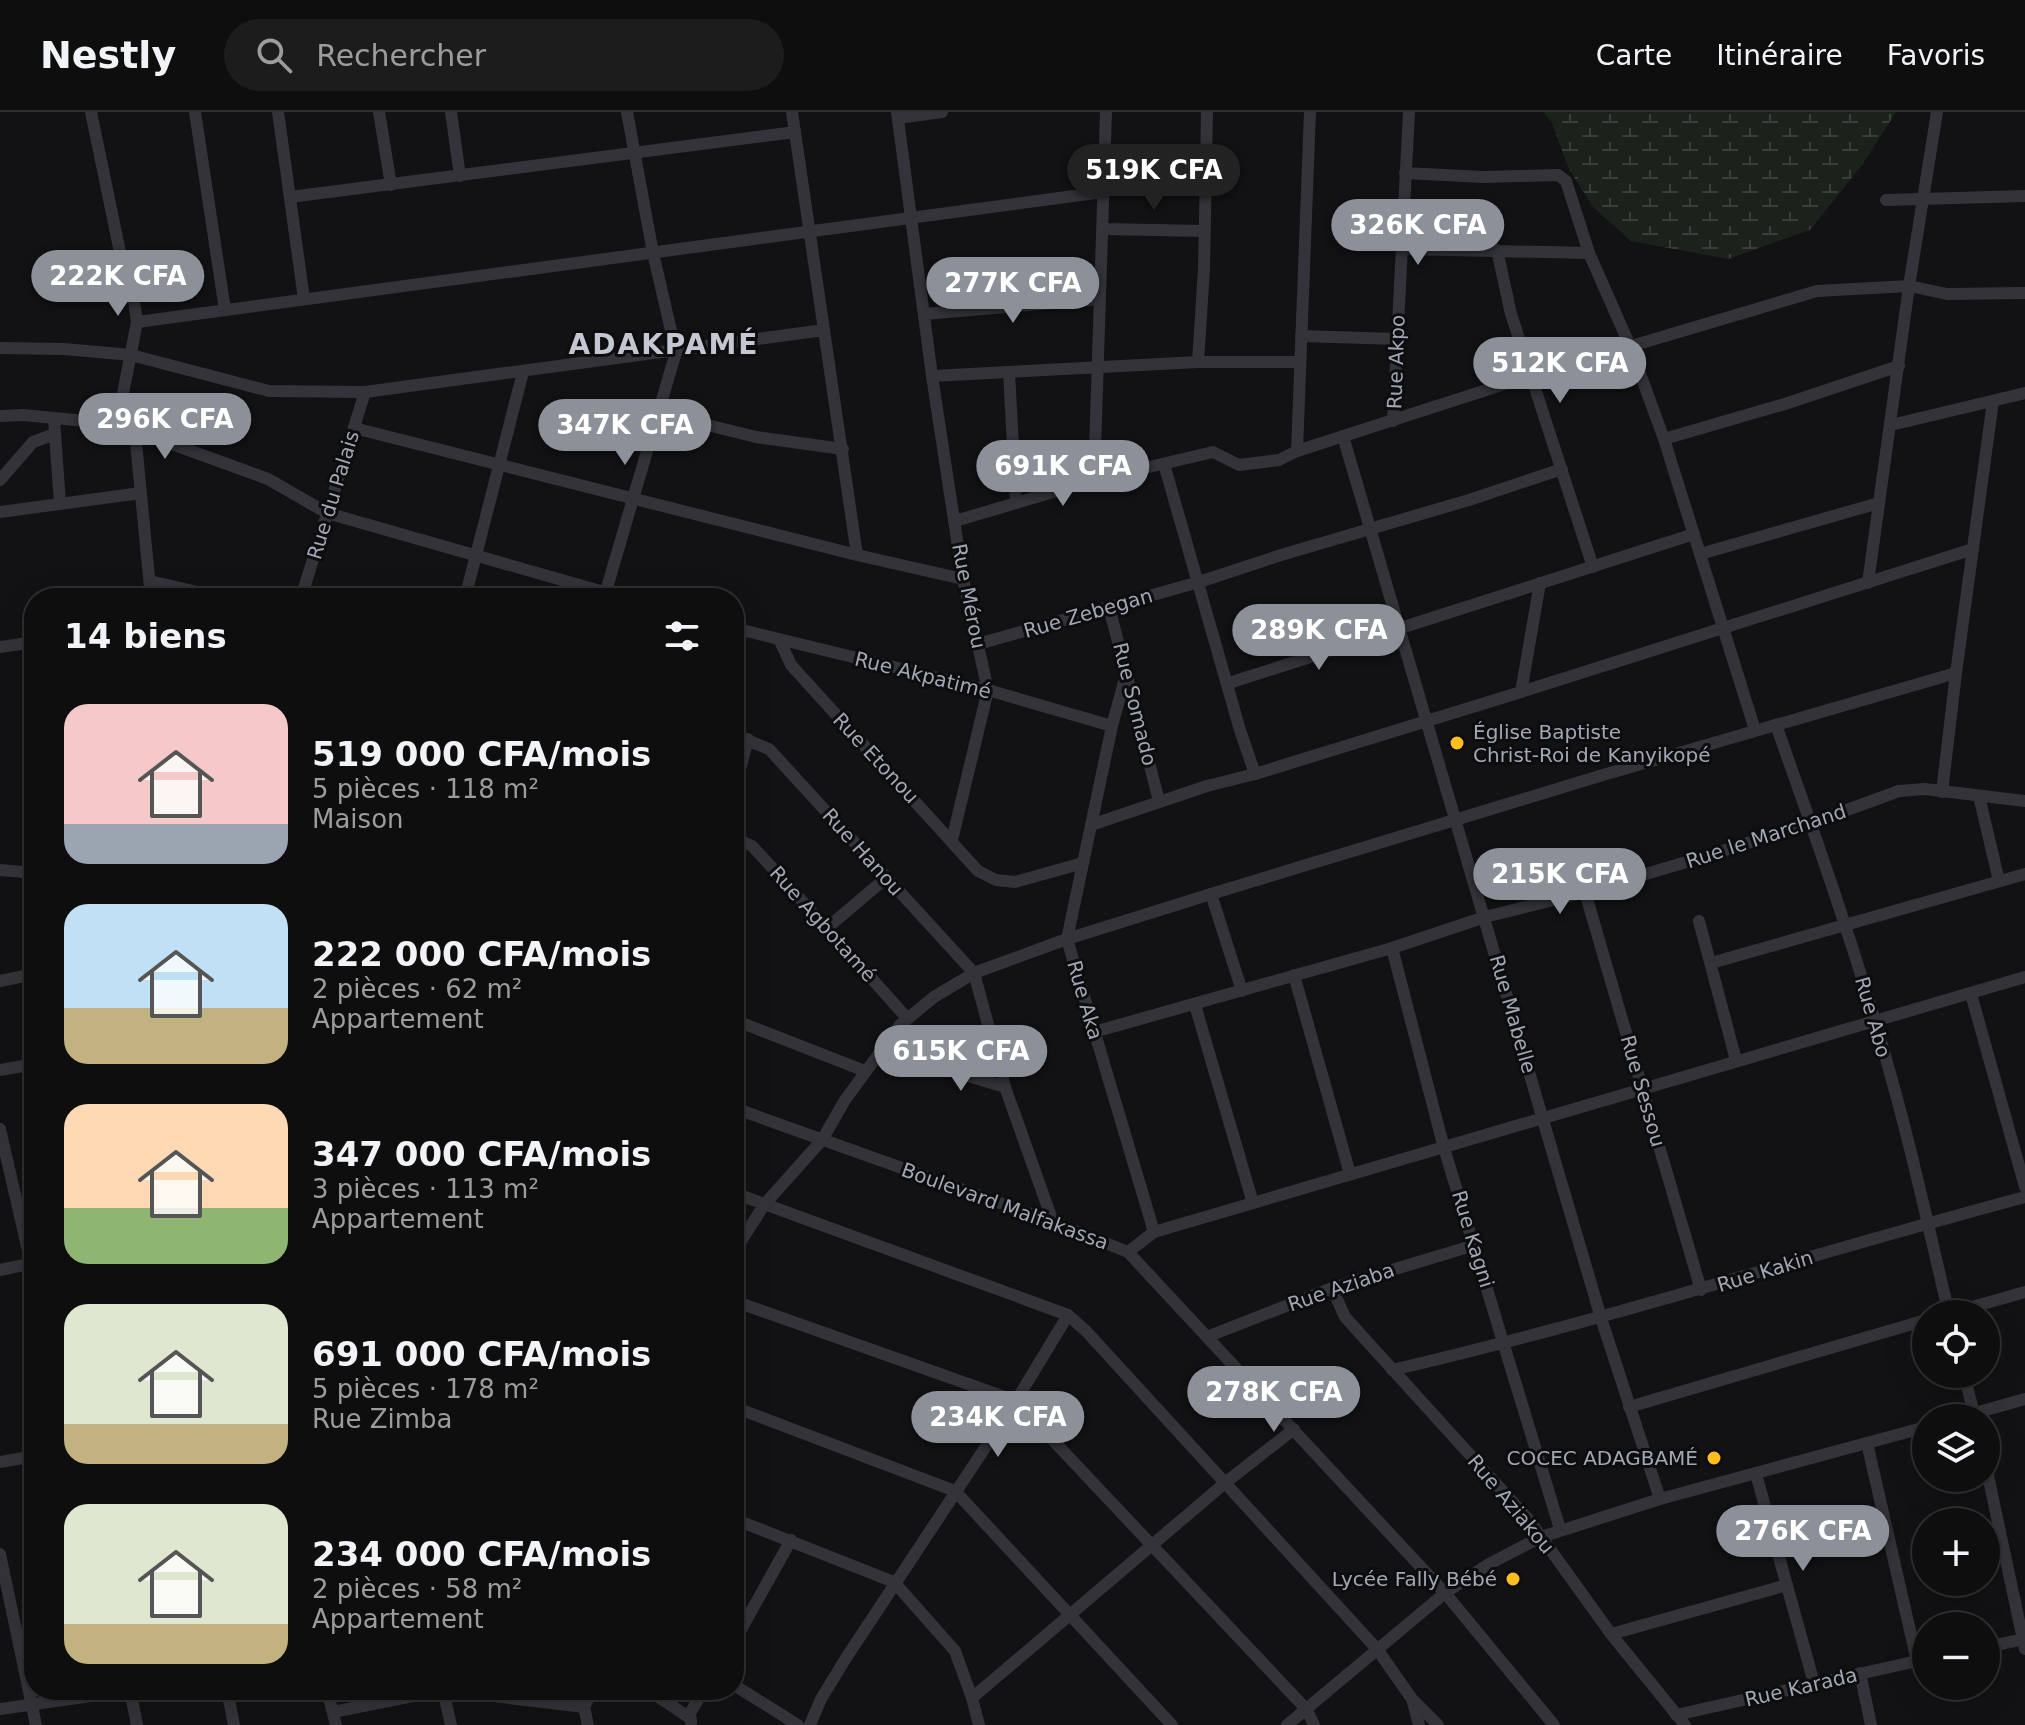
<!DOCTYPE html>
<html lang="fr">
<head>
<meta charset="utf-8">
<style>
  :root { --surface:#0e0e0f; --page:#1c1c1d; --text:#f1f3f6; --muted:#9b9c9e; --line:#2e2e2f; --accent:#8c9099 }
  body { margin:0; font-family:"DejaVu Sans",sans-serif; background:var(--page); color:var(--text); height:100vh; display:flex; flex-direction:column; font-size:30px; white-space:nowrap }
  * { box-sizing:border-box; margin:0 }
  p { font-size:26px; color:var(--muted) }
  .icon { flex:none; width:44px; height:44px; fill:none; stroke:currentColor; stroke-width:2; stroke-linecap:round; stroke-linejoin:round }
  .map { position:relative; flex:1; overflow:hidden }
  .sheet { position:absolute; left:24px; top:476px; width:720px; height:1112px; display:flex; flex-direction:column; background:var(--surface); border-radius:32px; box-shadow:0 8px 32px #0002,0 0 0 2px var(--line) }
  .sheet>* { flex:none }
  .fabs { position:absolute; left:1912px; top:1188px; display:grid; gap:16px }
  .fabs a { display:grid; place-items:center; width:88px; height:88px; border-radius:50%; background:var(--surface); box-shadow:0 8px 32px #0002,0 0 0 2px var(--line); font-size:40px }
  .price { position:absolute; translate:-50% -68px; padding:0 18px; border-radius:28px; background:var(--accent); color:#fff; font-size:26px; line-height:52px; filter:drop-shadow(0 2px 4px #0008) }
  .price::after { content:''; position:absolute; left:50%; top:48px; width:24px; height:18px; margin-left:-12px; background:inherit; clip-path:polygon(0 0,100% 0,50% 100%) }
  .price.selected { background:#222; color:#fff }
  ul { padding:0; list-style:none }
  li { display:flex; align-items:center; gap:24px; height:200px; padding:0 40px }
  li span { display:grid; place-items:center; flex:none; width:224px; height:160px; border-radius:24px; color:#555 }
  li>.icon { margin-inline-start:auto }
  span .icon { width:96px; height:96px; fill:#fffc; stroke-width:1 }
  li b { font-size:34px }
  h2 { display:flex; justify-content:space-between; align-items:center; height:96px; padding:0 40px; font-size:34px }
  header { display:flex; align-items:center; gap:48px; box-sizing:border-box; height:112px; padding:0 40px; background:var(--surface); border-bottom:2px solid var(--line) }
  header strong { font-size:38px }
  nav { display:flex; gap:44px; margin-inline-start:auto; font-size:28px }
  .search { width:560px; height:72px; background:var(--page); display:flex; align-items:center; gap:20px; box-sizing:border-box; padding:0 28px; border-radius:44px; color:var(--muted); font-size:30px }
  .map>svg:first-child { display:block }
</style>
</head>
<body>
<header>
<strong>Nestly</strong>
<div class="search"><svg class="icon" aria-label="search" viewBox="0 0 24 24"><circle cx="10" cy="10" r="6"/><path d="M15 15l6 6"/></svg>Rechercher</div>
<nav><a>Carte</a><a>Itinéraire</a><a>Favoris</a></nav>
</header>
<div class="map">
<svg width="2025" height="1613" viewBox="0 0 2025 1613">
  <defs>
    <pattern id="wetland-marsh" width="20" height="14" patternUnits="userSpaceOnUse" patternTransform="scale(2)"><rect width="20" height="14" fill="#1a221b"/><path d="M1 5h8M5 5V1M11 12h8M15 12V8" fill="none" stroke="#383f3a"/></pattern>
  </defs>
  <rect width="100%" height="100%" fill="#121214"/>
  <path fill="url(#wetland-marsh)" d="M 1543,0 L 1896,0 L 1862,53 L 1810,118 L 1728,147 L 1631,129 L 1593,95 L 1569,57 L 1552,11 Z"/>
  <g fill="none" stroke-linecap="round" stroke-linejoin="round">
    <g stroke="#333339" stroke-width="12">
      <path d="M 91,0 L 121,145 L 131,169 L 137,210 L 117,312"/>
      <path d="M 195,0 L 225,198"/>
      <path d="M 278,0 L 304,187"/>
      <path d="M 379,0 L 391,73"/>
      <path d="M 451,0 L 460,64"/>
      <path d="M 792,0 L 857,443"/>
      <path d="M 897,0 L 932,264 L 963,467 L 988,578 L 952,728"/>
      <path d="M 898,6 L 942,0"/>
      <path d="M 1405,61 L 1483,65 L 1558,63 L 1566,69 L 1589,141 L 1630,234 L 1664,327 L 1755,618"/>
      <path d="M 290,85 L 795,20"/>
      <path d="M 1886,88 L 2025,84"/>
      <path d="M 1103,117 L 1204,119"/>
      <path d="M 1402,137 L 1589,141"/>
      <path d="M 1497,138 L 1511,202 L 1593,455"/>
      <path d="M 924,202 L 1100,187"/>
      <path d="M 137,210 L 1103,80"/>
      <path d="M 1301,224 L 1397,227"/>
      <path d="M 0,236 L 64,237 L 131,243 L 269,279 L 365,280 L 824,218"/>
      <path d="M 1198,250 L 1204,157 L 1207,0"/>
      <path d="M 1009,260 L 1016,391"/>
      <path d="M 932,264 L 1198,250 L 1300,250"/>
      <path d="M 659,301 L 756,325 L 843,337"/>
      <path d="M 0,304 L 23,303 L 117,312 L 268,367 L 327,401 L 625,486"/>
      <path d="M 54,307 L 60,392"/>
      <path d="M 1393,309 L 1409,0"/>
      <path d="M 1891,313 L 2025,281"/>
      <path d="M 354,316 L 857,443 L 963,467"/>
      <path d="M 135,320 L 151,486"/>
      <path d="M 1343,324 L 1601,1206 L 1660,1387"/>
      <path d="M 1664,327 L 1788,291 L 1899,254"/>
      <path d="M 1297,339 L 1310,0"/>
      <path d="M 1164,352 L 1240,618 L 1255,662"/>
      <path d="M 0,368 L 33,330 L 55,322"/>
      <path d="M 1094,368 L 1106,0"/>
      <path d="M 0,400 L 141,381"/>
      <path d="M 955,409 L 1094,368 L 1213,340 L 1239,353 L 1279,348 L 1297,339 L 1530,264 L 1817,179 L 1909,174 L 1947,182 L 2025,181"/>
      <path d="M 1700,442 L 1879,391"/>
      <path d="M 150,469 L 223,486"/>
      <path d="M 1868,471 L 1909,174 L 1937,0"/>
      <path d="M 301,486 L 365,280"/>
      <path d="M 465,486 L 523,260"/>
      <path d="M 604,486 L 676,240 L 653,141 L 627,0"/>
      <path d="M 1109,495 L 1159,689"/>
      <path d="M 734,516 L 988,578 L 1112,614"/>
      <path d="M 780,529 L 791,553 L 978,759 L 996,768 L 1015,770 L 1083,751"/>
      <path d="M 978,532 L 1199,470 L 1281,443 L 1469,388 L 1562,357"/>
      <path d="M 0,535 L 34,530"/>
      <path d="M 1127,559 L 1112,614 L 1067,827 L 1154,1120"/>
      <path d="M 1229,571 L 1694,422"/>
      <path d="M 1521,580 L 1540,471"/>
      <path d="M 1776,613 C 1823,745 1869,877 1904,1013 C 1920,1075 1934,1139 1949,1202"/>
      <path d="M 734,623 L 769,637 L 974,861 L 1005,975 L 1053,1110"/>
      <path d="M 734,680 L 748,627"/>
      <path d="M 1942,680 L 1956,561 L 1993,289"/>
      <path d="M 1979,684 L 1999,769"/>
      <path d="M 1091,713 L 1207,674 L 1255,662 L 1521,580 L 1973,437"/>
      <path d="M 734,726 L 752,734 L 767,750 L 907,906"/>
      <path d="M 0,758 L 34,761"/>
      <path d="M 1585,780 L 1701,1178"/>
      <path d="M 1211,782 L 1242,879"/>
      <path d="M 1699,809 L 1736,948"/>
      <path d="M 827,816 L 886,766"/>
      <path d="M 1392,836 L 1444,1036 L 1560,1417"/>
      <path d="M 1711,851 L 2025,762"/>
      <path d="M 1294,863 L 1350,1062"/>
      <path d="M 0,869 L 34,862"/>
      <path d="M 1971,882 L 2025,1075"/>
      <path d="M 1195,893 L 1253,1091"/>
      <path d="M 734,908 L 865,959"/>
      <path d="M 1094,920 L 1392,836 L 1485,805 L 1585,780 L 1700,746 L 1811,711 L 1899,679 L 1925,677 L 2025,689"/>
      <path d="M 928,952 L 1005,975"/>
      <path d="M 0,958 L 34,952"/>
      <path d="M 734,996 L 1053,1110 L 1128,1140 L 1445,1481 L 1554,1613"/>
      <path d="M 0,1017 L 34,1165"/>
      <path d="M 734,1081 L 1068,1203 L 1086,1219 L 1377,1537 L 1412,1587 L 1438,1613"/>
      <path d="M 734,1140 L 764,1093 L 822,1028 L 845,988 L 900,913 L 934,885 L 974,861 L 1067,827 L 1211,782 L 1603,663 L 1956,561"/>
      <path d="M 1128,1140 L 1154,1120 L 2025,865"/>
      <path d="M 0,1158 L 34,1151"/>
      <path d="M 1332,1176 L 1345,1205 L 1529,1408 L 1611,1522 L 1685,1613"/>
      <path d="M 734,1189 L 1016,1289 L 1307,1598 L 1314,1613"/>
      <path d="M 1947,1202 L 2025,1180"/>
      <path d="M 1209,1224 L 1332,1176 L 1475,1133"/>
      <path d="M 1392,1258 C 1605,1209 1813,1141 2025,1085"/>
      <path d="M 1964,1262 L 1975,1306"/>
      <path d="M 734,1295 L 955,1379 L 1172,1613"/>
      <path d="M 1629,1295 L 1926,1208"/>
      <path d="M 1957,1306 L 2025,1287"/>
      <path d="M 1867,1331 L 1917,1549"/>
      <path d="M 0,1350 L 34,1344"/>
      <path d="M 1986,1354 L 2025,1537"/>
      <path d="M 1756,1362 L 1814,1571"/>
      <path d="M 734,1407 L 894,1470 L 955,1539 L 972,1586 L 979,1613"/>
      <path d="M 0,1442 L 36,1613"/>
      <path d="M 1611,1522 L 1787,1473"/>
      <path d="M 734,1530 L 791,1428"/>
      <path d="M 1986,1535 L 2025,1527"/>
      <path d="M 1860,1561 L 1871,1613"/>
      <path d="M 734,1573 L 798,1613"/>
      <path d="M 130,1578 L 137,1613"/>
      <path d="M 227,1578 L 234,1613"/>
      <path d="M 327,1578 L 336,1613"/>
      <path d="M 443,1578 L 451,1613"/>
      <path d="M 648,1578 L 690,1606"/>
      <path d="M 972,1586 L 1225,1371 L 1294,1317"/>
      <path d="M 1413,1591 L 1419,1613"/>
      <path d="M 0,1597 L 133,1578"/>
      <path d="M 333,1600 L 443,1578 L 584,1595"/>
      <path d="M 1676,1603 L 1926,1547"/>
      <path d="M 691,1610 L 690,1601 L 704,1578"/>
      <path d="M 588,1613 L 584,1595 L 593,1578"/>
      <path d="M 810,1613 L 821,1587 L 846,1546 L 1016,1289 L 1068,1203"/>
      <path d="M 1287,1613 L 1445,1481 L 1489,1452 L 1541,1425 L 1660,1387 L 1926,1315"/>
    </g>
  </g>
  <g fill="#ffbf1f" stroke="#0d0d0f" stroke-width="3">
    <circle cx="1457" cy="631" r="8"/>
    <circle cx="1714" cy="1346" r="8"/>
    <circle cx="1513" cy="1467" r="8"/>
  </g>
  <g text-anchor="middle" dominant-baseline="central" stroke-width="6" stroke-linejoin="round" paint-order="stroke">
    <g font-size="20" fill="#a2a7b5" stroke="#0d0d0f">
      <text transform="translate(1396 250) rotate(-88)">Rue Akpo</text>
      <text transform="translate(333 383) rotate(-73)">Rue du Palais</text>
      <text transform="translate(969 484) rotate(79)">Rue Mérou</text>
      <text transform="translate(1088 501) rotate(-16)">Rue Zebegan</text>
      <text transform="translate(923 563) rotate(14)">Rue Akpatimé</text>
      <text transform="translate(1135 592) rotate(76)">Rue Somado</text>
      <text transform="translate(876 646) rotate(47)">Rue Etonou</text>
      <text transform="translate(1766 724) rotate(-18)">Rue le Marchand</text>
      <text transform="translate(863 740) rotate(48)">Rue Hanou</text>
      <text transform="translate(823 812) rotate(48)">Rue Agbotamé</text>
      <text transform="translate(1085 888) rotate(74)">Rue Aka</text>
      <text transform="translate(1513 902) rotate(74)">Rue Mabelle</text>
      <text transform="translate(1873 905) rotate(74)">Rue Abo</text>
      <text transform="translate(1643 979) rotate(74)">Rue Sessou</text>
      <text transform="translate(1005 1094) rotate(20)">Boulevard Malfakassa</text>
      <text transform="translate(1473 1127) rotate(73)">Rue Kagni</text>
      <text transform="translate(1765 1159) rotate(-17)">Rue Kakin</text>
      <text transform="translate(1341 1175) rotate(-19)">Rue Aziaba</text>
      <text transform="translate(1511 1392) rotate(50)">Rue Aziakou</text>
      <text transform="translate(1801 1575) rotate(-13)">Rue Karada</text>
    </g>
    <g font-size="20" fill="#a2a7b5" stroke="#0d0d0f" text-anchor="end">
      <text x="1473" y="620" text-anchor="start">Église Baptiste<tspan x="1473" dy="23">Christ-Roi de Kanyikopé</tspan></text>
      <text x="1698" y="1346">COCEC ADAGBAMÉ</text>
      <text x="1497" y="1467">Lycée Fally Bébé</text>
    </g>
    <g font-size="28" font-weight="bold" letter-spacing="2" fill="#c4c7d1" stroke="#0d0d0f">
      <text x="664" y="232">ADAKPAMÉ</text>
    </g>
  </g>
</svg>
<div class="fabs">
<a><svg class="icon" aria-label="locate" viewBox="0 0 24 24"><circle cx="12" cy="12" r="6"/><path d="M12 2v4M12 18v4M2 12h4M18 12h4"/></svg></a>
<a><svg class="icon" aria-label="layers" viewBox="0 0 24 24"><path d="M12 4l9 5-9 5-9-5zM3 14l9 5 9-5"/></svg></a>
<a>+</a>
<a>−</a>
</div>
<b class="price selected" style="left:1154px;top:100px">519K CFA</b>
<b class="price" style="left:1418px;top:155px">326K CFA</b>
<b class="price" style="left:118px;top:206px">222K CFA</b>
<b class="price" style="left:1013px;top:213px">277K CFA</b>
<b class="price" style="left:1560px;top:293px">512K CFA</b>
<b class="price" style="left:165px;top:349px">296K CFA</b>
<b class="price" style="left:625px;top:355px">347K CFA</b>
<b class="price" style="left:1063px;top:396px">691K CFA</b>
<b class="price" style="left:1319px;top:560px">289K CFA</b>
<b class="price" style="left:1560px;top:804px">215K CFA</b>
<b class="price" style="left:961px;top:981px">615K CFA</b>
<b class="price" style="left:1274px;top:1322px">278K CFA</b>
<b class="price" style="left:998px;top:1347px">234K CFA</b>
<b class="price" style="left:1803px;top:1461px">276K CFA</b>
<section class="sheet">
<h2>14 biens<svg class="icon" aria-label="filters" viewBox="0 0 24 24"><path d="M4 7h16M4 17h16"/><circle cx="9" cy="7" r="2"/><circle cx="15" cy="17" r="2"/></svg></h2>
<ul>
<li><span style="background:linear-gradient(#f6c9c9 75%,#9aa5b1 0)"><svg class="icon" aria-label="home" viewBox="0 0 24 24"><path d="M3 11l9-7 9 7M6 9v11h12V9"/></svg></span><div><b>519 000 CFA/mois</b><p>5 pièces · 118 m²</p><p>Maison</p></div></li>
<li><span style="background:linear-gradient(#bfe0f5 65%,#c2b280 0)"><svg class="icon" aria-label="home" viewBox="0 0 24 24"><path d="M3 11l9-7 9 7M6 9v11h12V9"/></svg></span><div><b>222 000 CFA/mois</b><p>2 pièces · 62 m²</p><p>Appartement</p></div></li>
<li><span style="background:linear-gradient(#ffd9b3 65%,#8fb573 0)"><svg class="icon" aria-label="home" viewBox="0 0 24 24"><path d="M3 11l9-7 9 7M6 9v11h12V9"/></svg></span><div><b>347 000 CFA/mois</b><p>3 pièces · 113 m²</p><p>Appartement</p></div></li>
<li><span style="background:linear-gradient(#dfe7d0 75%,#c2b280 0)"><svg class="icon" aria-label="home" viewBox="0 0 24 24"><path d="M3 11l9-7 9 7M6 9v11h12V9"/></svg></span><div><b>691 000 CFA/mois</b><p>5 pièces · 178 m²</p><p>Rue Zimba</p></div></li>
<li><span style="background:linear-gradient(#dfe7d0 75%,#c2b280 0)"><svg class="icon" aria-label="home" viewBox="0 0 24 24"><path d="M3 11l9-7 9 7M6 9v11h12V9"/></svg></span><div><b>234 000 CFA/mois</b><p>2 pièces · 58 m²</p><p>Appartement</p></div></li>
</ul>
</section>
</div>
</body>
</html>
